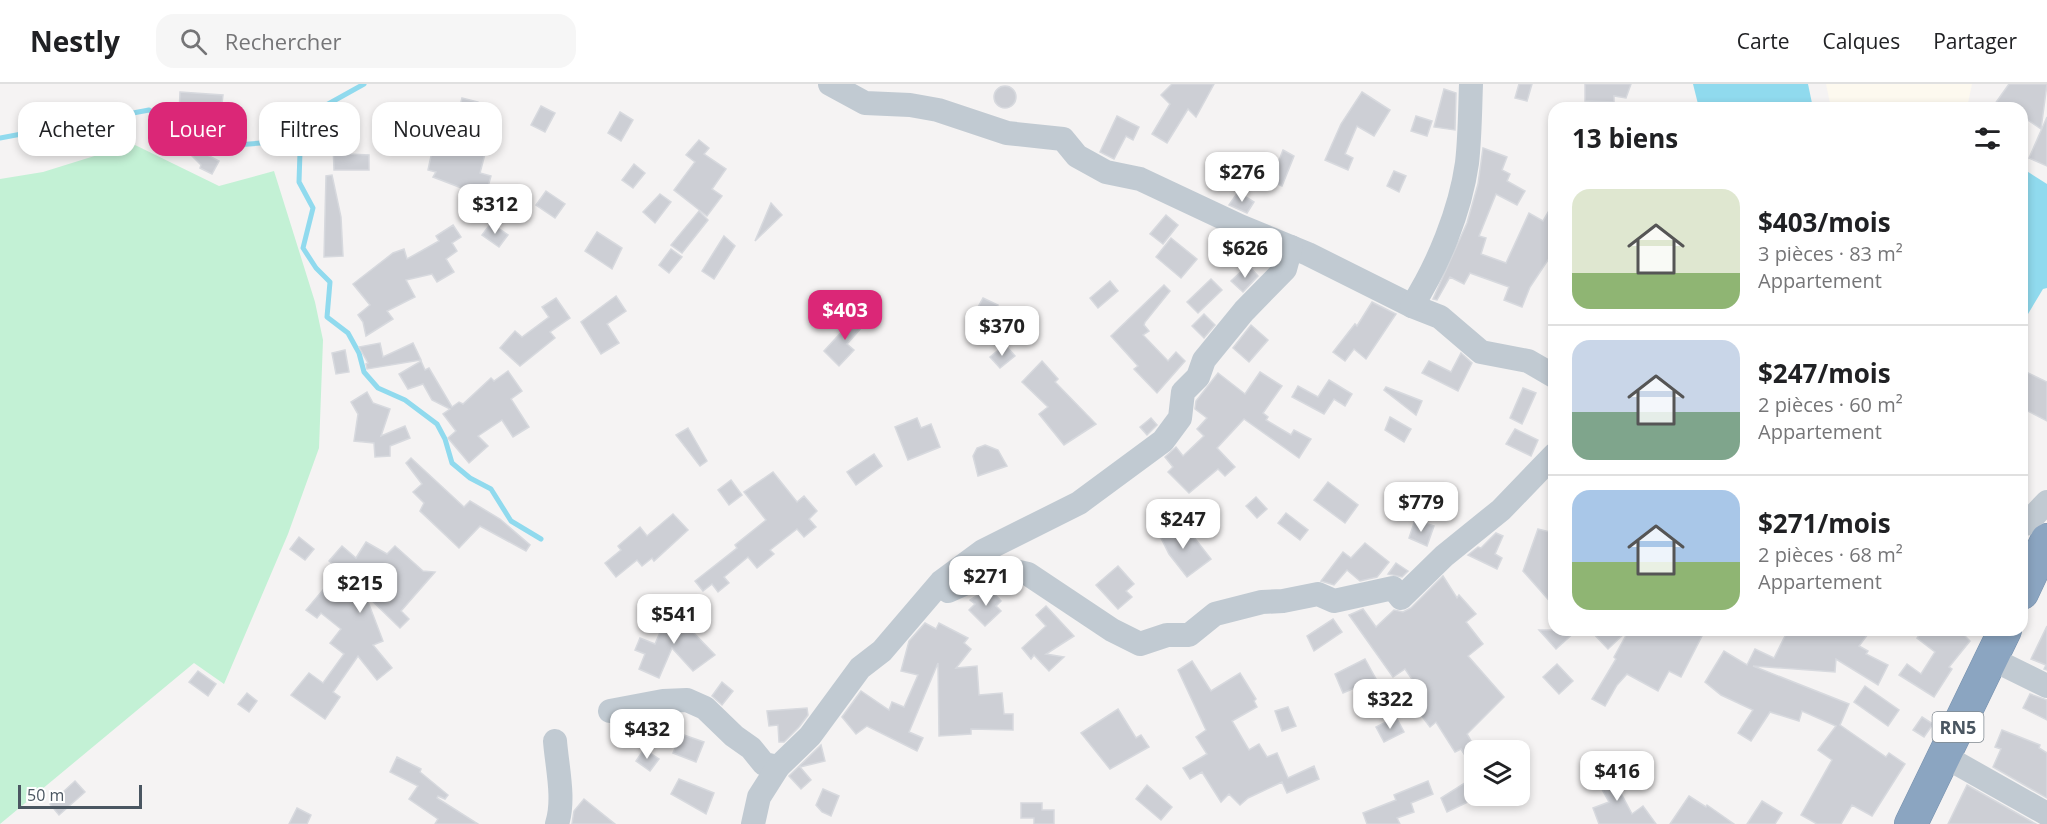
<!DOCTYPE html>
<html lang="fr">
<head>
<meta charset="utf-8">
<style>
  :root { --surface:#fff; --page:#f6f6f6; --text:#202124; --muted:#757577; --line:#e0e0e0; --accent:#db2777 }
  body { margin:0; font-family:"Open Sans",sans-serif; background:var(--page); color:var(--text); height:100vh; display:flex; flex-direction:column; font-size:22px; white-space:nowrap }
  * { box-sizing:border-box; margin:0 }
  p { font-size:20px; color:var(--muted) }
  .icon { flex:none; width:33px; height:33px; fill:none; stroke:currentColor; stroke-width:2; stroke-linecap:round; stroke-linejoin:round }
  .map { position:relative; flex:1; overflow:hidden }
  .details { position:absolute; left:1548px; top:18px; width:480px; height:534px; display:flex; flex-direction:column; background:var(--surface); border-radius:18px; box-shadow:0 3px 9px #0003 }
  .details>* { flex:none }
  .banner { position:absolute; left:18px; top:18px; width:570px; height:54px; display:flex; gap:12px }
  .buttons { position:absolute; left:1464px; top:656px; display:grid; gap:12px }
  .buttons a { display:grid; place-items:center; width:66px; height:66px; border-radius:12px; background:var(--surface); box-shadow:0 3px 9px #0003; font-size:30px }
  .scale { position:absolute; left:18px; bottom:15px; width:124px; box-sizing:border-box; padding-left:6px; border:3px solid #4a5661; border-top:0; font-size:16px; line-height:21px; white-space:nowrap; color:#4a5661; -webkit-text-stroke:4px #fff; paint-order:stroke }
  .price { position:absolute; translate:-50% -51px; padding:0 14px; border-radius:12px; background:#fff; color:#222; font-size:20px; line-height:39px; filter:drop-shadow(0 2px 3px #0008) }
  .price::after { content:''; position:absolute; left:50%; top:36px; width:18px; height:14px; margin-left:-9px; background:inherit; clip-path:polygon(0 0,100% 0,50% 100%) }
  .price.current { background:var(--accent); color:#fff }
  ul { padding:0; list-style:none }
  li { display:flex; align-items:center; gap:18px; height:150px; padding:0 24px }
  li+li { border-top:2px solid var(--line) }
  li span { display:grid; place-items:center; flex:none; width:168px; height:120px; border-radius:18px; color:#555 }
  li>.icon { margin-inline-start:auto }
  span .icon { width:72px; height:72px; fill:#fffc; stroke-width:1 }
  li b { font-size:26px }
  h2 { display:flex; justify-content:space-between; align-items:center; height:72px; padding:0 24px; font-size:26px }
  .pill { padding:0 21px; border-radius:18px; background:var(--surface); box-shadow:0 3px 9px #0003; font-size:21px; line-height:54px }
  .pill.current { background:var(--accent); color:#fff }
  header { display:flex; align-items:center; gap:36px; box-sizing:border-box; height:84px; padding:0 30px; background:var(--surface); border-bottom:2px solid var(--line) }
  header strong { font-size:28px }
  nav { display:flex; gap:33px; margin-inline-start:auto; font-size:21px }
  .search { width:420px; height:54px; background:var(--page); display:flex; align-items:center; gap:15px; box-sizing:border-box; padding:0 21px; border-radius:18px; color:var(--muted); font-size:22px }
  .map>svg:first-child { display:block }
</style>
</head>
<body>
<header>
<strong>Nestly</strong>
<div class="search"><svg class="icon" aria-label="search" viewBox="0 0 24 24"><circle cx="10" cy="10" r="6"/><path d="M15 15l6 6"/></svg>Rechercher</div>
<nav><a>Carte</a><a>Calques</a><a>Partager</a></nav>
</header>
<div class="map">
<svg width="2047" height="740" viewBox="0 0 2047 740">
  <rect width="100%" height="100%" fill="#f5f3f3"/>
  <path fill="#fdf9ef" d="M 1826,0 L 1972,0 L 1967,24 L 1831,24 Z"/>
  <path fill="#c3f1d5" d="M 133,60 L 219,102 L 274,87 L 315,218 L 323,256 L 319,364 L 288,450 L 224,600 L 194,579 L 0,740 L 0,95 L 43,88 Z"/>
  <g fill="#90daee">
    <path d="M 1693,0 L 1808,0 L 1813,24 L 1699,24 Z"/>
    <path d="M 2022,84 L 2047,100 L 2047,204 L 2043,205 L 2022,240 Z"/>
  </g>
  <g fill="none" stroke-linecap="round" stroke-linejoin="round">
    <g stroke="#90daee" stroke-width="5">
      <path d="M 287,48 L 300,68 L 299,98 L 313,124 L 303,164 L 316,184 L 330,198 L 327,233 L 348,249 L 359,269 L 364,288 L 378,304 L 405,316 L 437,340 L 445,355 L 452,379 L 470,394 L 491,405 L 511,437 L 541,455"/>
      <path d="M 0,54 L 149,26 L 223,62 L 274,58 L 303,34 L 364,0"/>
    </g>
  </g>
  <g fill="#cdcfd5" stroke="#d7d9de" stroke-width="1.5">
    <path d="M 1172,0 L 1214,0 L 1196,33 L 1188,25 L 1167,59 L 1152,50 L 1170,20 L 1161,11 Z"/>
    <path d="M 1519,0 L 1532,0 L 1527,17 L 1515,14 Z"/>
    <path d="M 1585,0 L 1631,0 L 1626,14 L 1614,12 L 1614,18 L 1585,17 Z"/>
    <path d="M 2009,0 L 2047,0 L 2041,45 L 2022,32 L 2022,24 L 1992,24 Z"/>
    <circle cx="1005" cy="13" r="11"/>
    <path d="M 1444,5 L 1456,9 L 1455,46 L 1434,43 Z"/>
    <path d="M 180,8 L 223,11 L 221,28 L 196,27 L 196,33 L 179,32 Z"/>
    <path d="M 1362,8 L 1390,26 L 1374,52 L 1357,42 L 1345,70 L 1353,74 L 1348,86 L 1325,76 L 1341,40 Z"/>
    <path d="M 462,14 L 478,18 L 473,53 L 478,54 L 476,63 L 486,66 L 480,89 L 491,92 L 485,113 L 433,93 L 436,88 L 428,86 L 437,44 L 453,49 Z"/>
    <path d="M 541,22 L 555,29 L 545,48 L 531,41 Z"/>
    <path d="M 620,28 L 633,36 L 621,57 L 608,49 Z"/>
    <path d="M 1117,32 L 1139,43 L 1133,56 L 1126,52 L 1114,75 L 1100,68 Z"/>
    <path d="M 1416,32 L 1432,37 L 1427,52 L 1411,47 Z"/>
    <path d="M 2047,33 L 2047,82 L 2029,74 Z"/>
    <path d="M 699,56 L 709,64 L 704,70 L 726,85 L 712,105 L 722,112 L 707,132 L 674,106 L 695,78 L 686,71 Z"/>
    <path d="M 183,58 L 219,77 L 212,90 L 200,84 L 201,81 L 181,61 Z"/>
    <path d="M 347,59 L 348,70 L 369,71 L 369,86 L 334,86 L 333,60 Z"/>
    <path d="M 1483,64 L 1507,73 L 1502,86 L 1510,90 L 1507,97 L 1525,107 L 1517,121 L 1496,110 L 1479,152 L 1486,154 L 1481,170 L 1506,179 L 1529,129 L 1543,137 L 1554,118 L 1554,167 L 1530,203 L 1522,223 L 1504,216 L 1509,203 L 1470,189 L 1464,200 L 1450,193 L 1437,216 L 1433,215 L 1467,139 L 1478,100 Z"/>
    <path d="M 1283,66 L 1294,72 L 1282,102 L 1271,97 Z"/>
    <path d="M 634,80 L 645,89 L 633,104 L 622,96 Z"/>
    <path d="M 1394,87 L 1406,92 L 1399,108 L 1387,102 Z"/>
    <path d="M 332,91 L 341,133 L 343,172 L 324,173 L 326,92 Z"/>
    <path d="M 546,107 L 565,120 L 555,134 L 536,121 Z"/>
    <path d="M 1238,108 L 1254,118 L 1247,129 L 1229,121 Z"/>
    <path d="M 660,110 L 671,118 L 655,139 L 643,128 Z"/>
    <path d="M 771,119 L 782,131 L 755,157 Z"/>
    <path d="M 699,127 L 708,136 L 682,169 L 671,161 Z"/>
    <path d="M 1166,131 L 1178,141 L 1163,160 L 1150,150 Z"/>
    <path d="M 491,139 L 508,151 L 499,163 L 482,151 Z"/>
    <path d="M 453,141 L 461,153 L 452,159 L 457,167 L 446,175 L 454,188 L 437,198 L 432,190 L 406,196 L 415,213 L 387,227 L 393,235 L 366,252 L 363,238 L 358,231 L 370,221 L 353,200 L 393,169 L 404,165 L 407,175 L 439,157 L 436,152 Z"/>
    <path d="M 597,148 L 622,164 L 612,185 L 585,167 Z"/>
    <path d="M 724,152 L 735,162 L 714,195 L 702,187 Z"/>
    <path d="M 1171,154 L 1197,175 L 1181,194 L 1156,173 Z"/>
    <path d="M 671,165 L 682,173 L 669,189 L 659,181 Z"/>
    <path d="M 1248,181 L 1258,192 L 1243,208 L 1231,197 Z"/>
    <path d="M 1211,195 L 1222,206 L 1198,229 L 1187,218 Z"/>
    <path d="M 1110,197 L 1118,207 L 1098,224 L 1090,214 Z"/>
    <path d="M 1164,201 L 1170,207 L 1145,238 L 1144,241 L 1149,247 L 1143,251 L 1168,277 L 1176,268 L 1185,277 L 1157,309 L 1134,285 L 1138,282 L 1111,252 Z"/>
    <path d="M 616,212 L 626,227 L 607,240 L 619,259 L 601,270 L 581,238 Z"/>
    <path d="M 556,214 L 570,234 L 550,248 L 555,254 L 520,282 L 500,264 L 515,247 L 522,253 L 549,233 L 542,223 Z"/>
    <path d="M 983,214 L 998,221 L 986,244 L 971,236 Z"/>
    <path d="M 1372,218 L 1396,230 L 1366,275 L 1354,265 L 1345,277 L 1333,268 L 1355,240 L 1357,242 Z"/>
    <path d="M 859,229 L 868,236 L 847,260 L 854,266 L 839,282 L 824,267 Z"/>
    <path d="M 1204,230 L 1215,241 L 1204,254 L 1192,242 Z"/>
    <path d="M 1251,241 L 1268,256 L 1249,278 L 1233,264 Z"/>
    <path d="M 380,259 L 383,273 L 413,259 L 421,276 L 367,285 L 366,280 L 368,279 L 359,263 Z"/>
    <path d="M 1002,263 L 1007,263 L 1015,272 L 1000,284 L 990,273 Z"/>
    <path d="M 345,266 L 349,288 L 336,290 L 332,269 Z"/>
    <path d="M 1461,269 L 1472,279 L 1458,307 L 1422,289 L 1429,277 L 1451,288 Z"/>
    <path d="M 421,277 L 425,286 L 429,284 L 452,323 L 459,318 L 463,320 L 491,294 L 494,297 L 508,287 L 522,307 L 511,315 L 529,343 L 513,353 L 502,336 L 478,352 L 488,362 L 469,379 L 448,354 L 456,347 L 443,330 L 450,325 L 432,316 L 423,300 L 408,305 L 399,290 Z"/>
    <path d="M 1042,277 L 1058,295 L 1055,298 L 1096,340 L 1064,361 L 1039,330 L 1048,323 L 1022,298 Z"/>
    <path d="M 2022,286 L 2047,298 L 2047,337 L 2022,324 Z"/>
    <path d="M 1260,288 L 1282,302 L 1263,329 L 1268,333 L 1266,336 L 1291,351 L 1294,346 L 1311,355 L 1299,374 L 1244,335 L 1217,364 L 1235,383 L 1225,392 L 1218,385 L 1189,409 L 1168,388 L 1173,383 L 1165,373 L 1176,363 L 1183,372 L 1204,352 L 1197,345 L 1207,334 L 1195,325 L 1196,317 L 1218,289 L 1245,310 Z"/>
    <path d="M 1329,296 L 1352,310 L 1345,322 L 1334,315 L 1324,330 L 1292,313 L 1298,302 L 1318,313 Z"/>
    <path d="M 1386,303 L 1422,317 L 1416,331 L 1384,306 Z"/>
    <path d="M 1523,304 L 1536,309 L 1522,340 L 1510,334 Z"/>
    <path d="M 367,308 L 373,319 L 390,325 L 381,352 L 405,342 L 410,354 L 390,362 L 390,372 L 375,373 L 374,359 L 354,357 L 358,330 L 351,318 Z"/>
    <path d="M 1390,333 L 1411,345 L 1404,358 L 1385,346 Z"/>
    <path d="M 917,334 L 921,344 L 931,340 L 940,363 L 908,376 L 895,343 Z"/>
    <path d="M 1151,334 L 1157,341 L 1147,351 L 1140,343 Z"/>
    <path d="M 688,344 L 707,377 L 700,382 L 676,351 Z"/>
    <path d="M 1515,345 L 1538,356 L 1531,372 L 1506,360 Z"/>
    <path d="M 985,361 L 998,366 L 1007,382 L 978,392 L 973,372 L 977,364 Z"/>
    <path d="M 874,370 L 882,382 L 856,401 L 847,388 Z"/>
    <path d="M 411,374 L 464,423 L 470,417 L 500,435 L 530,461 L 526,467 L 480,442 L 459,464 L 420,427 L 424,419 L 413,408 L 422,400 L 406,379 Z"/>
    <path d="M 773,388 L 797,418 L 804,412 L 817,427 L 809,435 L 816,443 L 804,453 L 797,445 L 770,466 L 774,470 L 757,484 L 748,473 L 724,493 L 729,499 L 718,508 L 712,500 L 703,507 L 695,497 L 737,464 L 735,461 L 766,436 L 744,408 Z"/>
    <path d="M 731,396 L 742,411 L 729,421 L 718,406 Z"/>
    <path d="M 1328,398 L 1358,421 L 1345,439 L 1314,416 Z"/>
    <path d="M 1256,413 L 1267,425 L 1257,434 L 1246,422 Z"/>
    <path d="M 1286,429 L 1308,446 L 1300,456 L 1278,439 Z"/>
    <path d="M 673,430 L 688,446 L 654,477 L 652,474 L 642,482 L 637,476 L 616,493 L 605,479 L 621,466 L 618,462 L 640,443 L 647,452 Z"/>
    <path d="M 1415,436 L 1434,442 L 1427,462 L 1409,454 Z"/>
    <path d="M 1173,437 L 1185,458 L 1193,452 L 1211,475 L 1187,493 L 1169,470 L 1157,446 Z"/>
    <path d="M 1538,445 L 1554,449 L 1554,522 L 1523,487 Z"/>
    <path d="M 1496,449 L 1503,452 L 1495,470 L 1502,474 L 1497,485 L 1468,471 L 1478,463 L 1481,464 Z"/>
    <path d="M 299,453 L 314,465 L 305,476 L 290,465 Z"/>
    <path d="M 366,458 L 387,470 L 395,462 L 423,487 L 435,488 L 401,527 L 409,535 L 400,544 L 365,510 L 383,557 L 373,561 L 392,584 L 377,596 L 358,572 L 333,608 L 340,613 L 325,635 L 291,611 L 309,589 L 323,599 L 344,570 L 330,559 L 341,545 L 321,529 L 317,534 L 306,526 L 328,500 L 324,497 L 336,483 L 329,477 L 342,462 L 356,474 Z"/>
    <path d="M 1365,459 L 1389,478 L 1377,493 L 1360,497 L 1347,486 L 1334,501 L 1321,497 L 1343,468 L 1351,474 Z"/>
    <path d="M 1396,479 L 1408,487 L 1402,493 L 1388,490 Z"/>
    <path d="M 1118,482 L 1134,500 L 1126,507 L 1132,513 L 1118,525 L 1096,501 Z"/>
    <path d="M 1443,492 L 1457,514 L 1459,511 L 1476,530 L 1466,538 L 1483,560 L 1468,572 L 1504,613 L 1467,650 L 1474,662 L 1474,686 L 1461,665 L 1455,668 L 1436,638 L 1430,643 L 1414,622 L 1425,614 L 1405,585 L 1393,593 L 1349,531 L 1363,525 L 1376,543 L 1394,526 L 1403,528 L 1411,524 Z"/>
    <path d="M 989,504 L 1001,517 L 996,522 L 1001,527 L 985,542 L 969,526 L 975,520 L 970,516 Z"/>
    <path d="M 1046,522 L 1074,552 L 1046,570 L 1064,573 L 1049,587 L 1034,571 L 1031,575 L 1022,564 L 1046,542 L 1036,531 Z"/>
    <path d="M 676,523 L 694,542 L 690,545 L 715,571 L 693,587 L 672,564 L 659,594 L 639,585 L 645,570 L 635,566 L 640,554 L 655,560 L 664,539 L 661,536 Z"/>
    <path d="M 1333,535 L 1342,548 L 1314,567 L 1307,552 Z"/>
    <path d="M 925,539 L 936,545 L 939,539 L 968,554 L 964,559 L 971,565 L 956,584 L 977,582 L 979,611 L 1002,609 L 1004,630 L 1013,630 L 1013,646 L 971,645 L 971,650 L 939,652 L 938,579 L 909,648 L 923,654 L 917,667 L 867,642 L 856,650 L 842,633 L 861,607 L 889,626 L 892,618 L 904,623 L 918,591 L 901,587 L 909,557 Z"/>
    <path d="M 2047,542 L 2047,586 L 2044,585 L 2046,581 L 2031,575 Z"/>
    <path d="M 1539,546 L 1577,546 L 1556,565 Z"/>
    <path d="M 1590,546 L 1628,546 L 1608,565 Z"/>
    <path d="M 1629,546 L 1705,546 L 1681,593 L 1669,587 L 1658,607 L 1627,590 L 1617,601 L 1605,622 L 1592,615 L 1616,575 L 1614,573 Z"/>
    <path d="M 1788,546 L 1871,546 L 1859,562 L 1868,567 L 1866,570 L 1888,581 L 1878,601 L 1836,575 L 1835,588 L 1753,582 L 1849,620 L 1840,641 L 1886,673 L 1889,669 L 1905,680 L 1872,732 L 1852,721 L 1841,740 L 1817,740 L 1801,731 L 1832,676 L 1818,666 L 1836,642 L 1802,627 L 1799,637 L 1770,628 L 1751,657 L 1738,649 L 1753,626 L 1721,611 L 1705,598 L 1724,567 L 1747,581 L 1755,565 L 1774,574 Z"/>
    <path d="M 1923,546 L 1969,546 L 1965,552 L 1970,557 L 1949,583 L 1952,585 L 1934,613 L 1899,591 L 1907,580 L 1921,590 L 1935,568 L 1917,554 Z"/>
    <path d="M 1365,575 L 1376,595 L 1343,609 L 1335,590 Z"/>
    <path d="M 1192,577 L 1211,607 L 1240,589 L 1256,615 L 1254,617 L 1257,623 L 1232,637 L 1249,666 L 1259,660 L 1267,673 L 1277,669 L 1288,694 L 1314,682 L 1319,695 L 1287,709 L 1282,698 L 1248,714 L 1240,721 L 1229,710 L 1221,718 L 1202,688 L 1190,695 L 1183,684 L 1207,670 L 1196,653 L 1206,646 L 1178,586 Z"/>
    <path d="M 1557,580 L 1573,597 L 1559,610 L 1543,593 Z"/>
    <path d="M 198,587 L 216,600 L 208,612 L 189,598 Z"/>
    <path d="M 722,598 L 733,607 L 722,621 L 712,612 Z"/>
    <path d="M 1865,602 L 1899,626 L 1888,642 L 1854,618 Z"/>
    <path d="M 247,609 L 257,617 L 249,628 L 238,620 Z"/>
    <path d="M 2030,610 L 2047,616 L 2047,636 L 2023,624 Z"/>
    <path d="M 1288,623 L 1296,642 L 1282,647 L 1275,627 Z"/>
    <path d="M 807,624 L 808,631 L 799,643 L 784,658 L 779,658 L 778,641 L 769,642 L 767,627 Z"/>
    <path d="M 1118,625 L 1136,654 L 1141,651 L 1149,663 L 1110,685 L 1081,649 Z"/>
    <path d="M 1396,633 L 1404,648 L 1384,658 L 1376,643 Z"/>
    <path d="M 1922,633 L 1933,640 L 1924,653 L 1913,646 Z"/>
    <path d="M 2002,646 L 2040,661 L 2039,664 L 2047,669 L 2047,714 L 1993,683 L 2001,665 L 1995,663 Z"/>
    <path d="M 681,650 L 704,658 L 696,678 L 673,669 Z"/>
    <path d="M 821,661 L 825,677 L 800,683 L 811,696 L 801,705 L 789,692 Z"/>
    <path d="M 644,665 L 659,675 L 650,687 L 636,677 Z"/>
    <path d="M 397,673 L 421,685 L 420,688 L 448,711 L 445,715 L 438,712 L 437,714 L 478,740 L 435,740 L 438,735 L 409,715 L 418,702 L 390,688 Z"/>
    <path d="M 1615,678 L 1621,689 L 1613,694 L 1632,730 L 1643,722 L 1656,740 L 1599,740 L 1593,724 L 1609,718 L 1594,691 Z"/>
    <path d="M 1474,693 L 1474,715 L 1447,728 L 1441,714 Z"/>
    <path d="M 679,695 L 714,709 L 706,730 L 671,710 Z"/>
    <path d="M 75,697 L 85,708 L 59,731 L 50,720 Z"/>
    <path d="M 1428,697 L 1433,710 L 1411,719 L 1414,728 L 1397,734 L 1400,740 L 1367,740 L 1363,729 L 1396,716 L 1394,711 Z"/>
    <path d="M 1147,701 L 1172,723 L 1161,736 L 1136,715 Z"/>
    <path d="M 1967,701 L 2036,740 L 1948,740 Z"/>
    <path d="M 823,705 L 839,712 L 831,732 L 822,728 L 816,721 Z"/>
    <path d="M 1689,712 L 1706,723 L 1707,721 L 1734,740 L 1670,740 Z"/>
    <path d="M 584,715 L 615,740 L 572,740 L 574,727 Z"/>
    <path d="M 1762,717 L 1782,729 L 1775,740 L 1747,740 Z"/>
    <path d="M 1021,719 L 1042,719 L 1042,726 L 1054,726 L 1054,740 L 1034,740 L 1034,734 L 1021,734 Z"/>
    <path d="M 297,724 L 311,731 L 307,740 L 289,740 Z"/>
  </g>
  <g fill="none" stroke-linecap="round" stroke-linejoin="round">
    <g stroke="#7690ad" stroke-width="34">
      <g id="highway">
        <path d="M 2022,509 L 2047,456"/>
        <path d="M 1911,740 L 2005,546"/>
      </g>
    </g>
    <g stroke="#c1cad2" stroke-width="24">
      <path d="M 830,0 L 865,19 L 910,21 L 938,26 L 1007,49 L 1063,55 L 1077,72 L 1106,88 L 1140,95 L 1240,142 L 1308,170 L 1412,222 L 1440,233 L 1481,268 L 1528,277 L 1554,292"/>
      <path d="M 1412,222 C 1438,181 1460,128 1467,79 C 1470,53 1470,26 1471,0"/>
      <path d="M 2026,440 L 2047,418"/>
      <path d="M 948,507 L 991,488 L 1010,486 L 1028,490 L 1112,546 L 1140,560 L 1167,551 L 1189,551 L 1215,530 L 1262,518 L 1283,517 L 1318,510 L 1334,517 L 1393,504 L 1401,514 L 1444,472 L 1501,426 L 1554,371"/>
      <path d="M 1992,575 L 2047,602"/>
      <path d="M 610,627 L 663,617 L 687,616 L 705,624 L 734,652 L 751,664 L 764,680 L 778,683"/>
      <path d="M 555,657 C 557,683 565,715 557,740"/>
      <path d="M 1944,672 L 2047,730"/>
      <path d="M 753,740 L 759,713 L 778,683 L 810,652 L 860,584 L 882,567 L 941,498 L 983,467 L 1079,419 L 1163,357 L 1180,334 L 1183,308 L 1198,293 L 1204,276 L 1244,227 L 1285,185 L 1291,163"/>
    </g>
    <use href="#highway" stroke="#8ba5c1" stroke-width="33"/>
  </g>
  <g text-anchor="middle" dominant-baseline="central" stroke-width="4.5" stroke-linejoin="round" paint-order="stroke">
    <rect fill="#fff" stroke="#808990" stroke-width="1.5" x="1932.5" y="628" width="51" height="30" rx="4.5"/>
    <g font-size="18" font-weight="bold" fill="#4a5661">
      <text x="1958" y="643">RN5</text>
    </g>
  </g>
</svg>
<div class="buttons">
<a><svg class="icon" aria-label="layers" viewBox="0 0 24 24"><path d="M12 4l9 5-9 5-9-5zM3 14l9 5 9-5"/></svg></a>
</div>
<div class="scale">50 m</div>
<b class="price" style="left:1242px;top:119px">$276</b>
<b class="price" style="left:495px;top:151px">$312</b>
<b class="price" style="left:1245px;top:195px">$626</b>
<b class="price current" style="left:845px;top:257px">$403</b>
<b class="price" style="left:1002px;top:273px">$370</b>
<b class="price" style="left:1421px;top:449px">$779</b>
<b class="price" style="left:1183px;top:466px">$247</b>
<b class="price" style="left:986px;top:523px">$271</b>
<b class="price" style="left:360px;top:530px">$215</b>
<b class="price" style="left:674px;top:561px">$541</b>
<b class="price" style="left:1390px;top:646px">$322</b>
<b class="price" style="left:647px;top:676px">$432</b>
<b class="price" style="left:1617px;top:718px">$416</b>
<div class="banner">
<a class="pill">Acheter</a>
<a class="pill current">Louer</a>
<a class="pill">Filtres</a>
<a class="pill">Nouveau</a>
</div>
<section class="details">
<h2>13 biens<svg class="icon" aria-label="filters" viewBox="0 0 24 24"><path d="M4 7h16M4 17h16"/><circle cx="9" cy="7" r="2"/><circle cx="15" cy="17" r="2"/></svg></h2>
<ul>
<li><span style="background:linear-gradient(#dfe7d0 70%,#8fb573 0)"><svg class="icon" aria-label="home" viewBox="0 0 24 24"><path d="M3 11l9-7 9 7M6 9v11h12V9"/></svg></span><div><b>$403/mois</b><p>3 pièces · 83 m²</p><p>Appartement</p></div></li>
<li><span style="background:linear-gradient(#c9d6e8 60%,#7fa58c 0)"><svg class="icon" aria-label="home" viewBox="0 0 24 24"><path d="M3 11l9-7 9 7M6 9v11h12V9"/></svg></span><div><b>$247/mois</b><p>2 pièces · 60 m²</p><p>Appartement</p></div></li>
<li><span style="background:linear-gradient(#a9c7e8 60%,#8fb573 0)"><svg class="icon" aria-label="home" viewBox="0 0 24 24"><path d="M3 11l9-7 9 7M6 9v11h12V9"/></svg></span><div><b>$271/mois</b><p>2 pièces · 68 m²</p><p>Appartement</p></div></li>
</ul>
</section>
</div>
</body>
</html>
